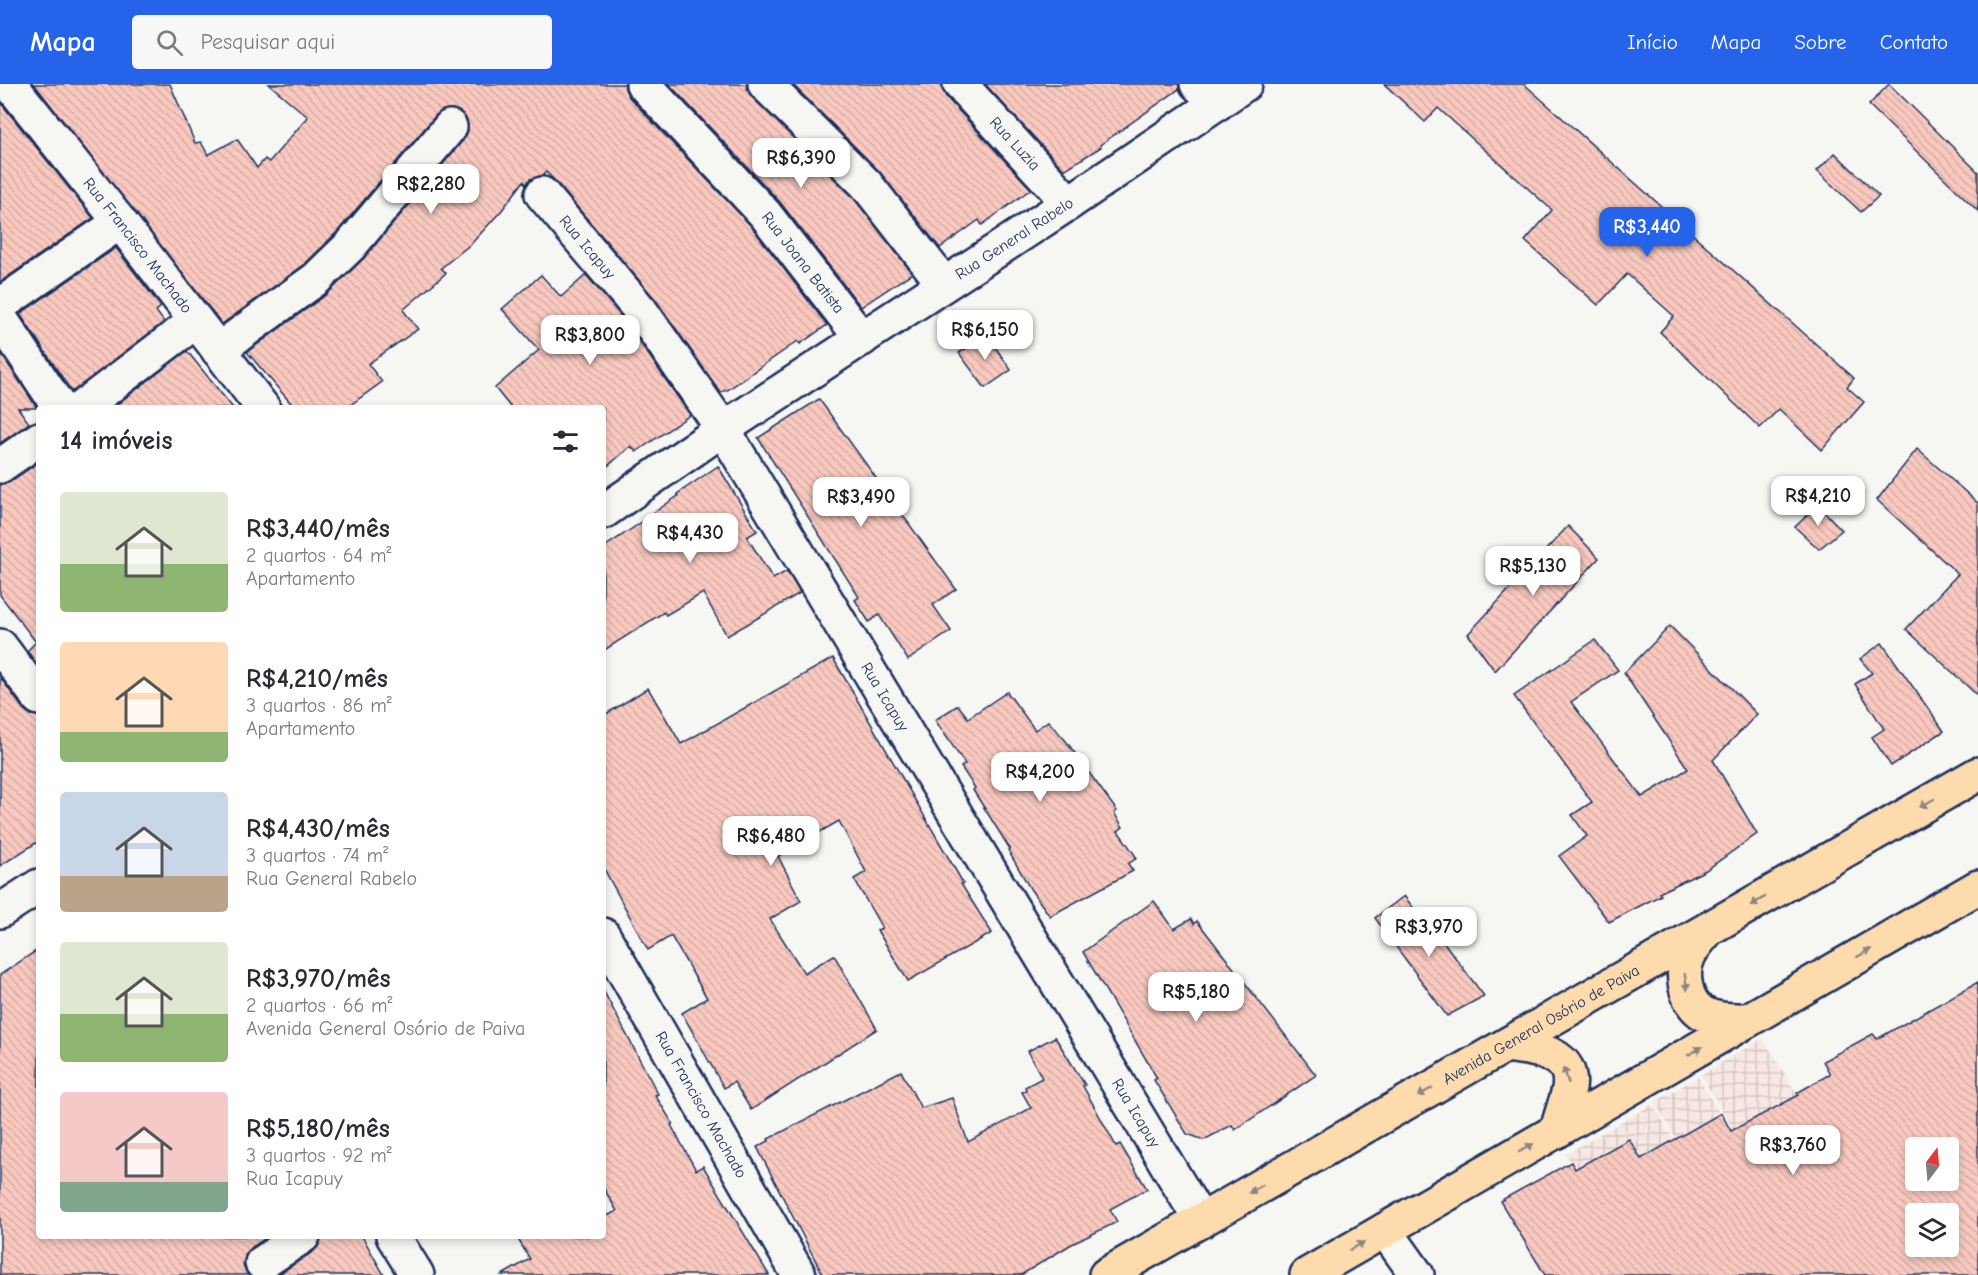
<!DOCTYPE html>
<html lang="pt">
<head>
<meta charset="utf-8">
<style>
  :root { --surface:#fff; --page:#f7f7f7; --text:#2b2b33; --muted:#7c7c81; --accent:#2563eb }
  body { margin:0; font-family:"Comic Neue",sans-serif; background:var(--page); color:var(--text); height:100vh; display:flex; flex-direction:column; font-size:22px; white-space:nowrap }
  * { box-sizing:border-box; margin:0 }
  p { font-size:20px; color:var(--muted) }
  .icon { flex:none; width:33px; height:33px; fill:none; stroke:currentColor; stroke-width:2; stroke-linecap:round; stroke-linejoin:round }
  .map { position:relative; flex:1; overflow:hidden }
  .panel { position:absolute; left:36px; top:321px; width:570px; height:834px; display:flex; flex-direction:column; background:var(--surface); border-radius:6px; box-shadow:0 3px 9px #0003 }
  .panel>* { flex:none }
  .needle { width:39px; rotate:16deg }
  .fabs { position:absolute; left:1905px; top:1053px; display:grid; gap:12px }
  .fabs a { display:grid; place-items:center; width:54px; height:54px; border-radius:6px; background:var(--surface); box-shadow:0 3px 9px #0003; font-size:30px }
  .price { position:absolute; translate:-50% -51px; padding:0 14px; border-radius:12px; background:#fff; color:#222; font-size:20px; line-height:39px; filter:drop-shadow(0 2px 3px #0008) }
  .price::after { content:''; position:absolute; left:50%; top:36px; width:18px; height:14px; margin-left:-9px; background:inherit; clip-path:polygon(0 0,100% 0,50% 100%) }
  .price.current { background:var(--accent); color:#fff }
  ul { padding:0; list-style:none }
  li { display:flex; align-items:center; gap:18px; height:150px; padding:0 24px }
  li span { display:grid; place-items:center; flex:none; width:168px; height:120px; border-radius:6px; color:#555 }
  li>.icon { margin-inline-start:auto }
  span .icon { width:72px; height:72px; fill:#fffc; stroke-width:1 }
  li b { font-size:26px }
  h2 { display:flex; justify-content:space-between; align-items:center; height:72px; padding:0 24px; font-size:26px }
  header { display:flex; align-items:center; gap:36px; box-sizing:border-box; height:84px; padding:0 30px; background:var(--accent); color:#fff }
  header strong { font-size:28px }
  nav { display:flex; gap:33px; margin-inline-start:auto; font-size:21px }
  .search { width:420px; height:54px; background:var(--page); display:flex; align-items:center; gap:15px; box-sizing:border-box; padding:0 21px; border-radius:6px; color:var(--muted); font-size:22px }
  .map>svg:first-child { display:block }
</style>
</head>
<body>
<header>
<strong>Mapa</strong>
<div class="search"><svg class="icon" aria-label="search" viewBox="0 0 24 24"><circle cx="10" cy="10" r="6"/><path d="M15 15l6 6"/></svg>Pesquisar aqui</div>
<nav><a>Início</a><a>Mapa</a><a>Sobre</a><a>Contato</a></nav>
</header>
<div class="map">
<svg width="1978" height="1191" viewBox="0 0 1978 1191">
  <defs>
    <pattern id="industrial-grid" width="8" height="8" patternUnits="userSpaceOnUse" patternTransform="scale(1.5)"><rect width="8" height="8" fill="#f7e8e3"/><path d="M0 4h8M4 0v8" fill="none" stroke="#d3c7c5"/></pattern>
    <pattern id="building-back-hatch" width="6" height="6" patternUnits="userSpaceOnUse" patternTransform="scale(1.5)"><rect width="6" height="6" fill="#f9c9bf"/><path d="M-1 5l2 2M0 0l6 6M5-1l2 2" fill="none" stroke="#d5ada7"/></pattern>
  </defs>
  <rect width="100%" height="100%" fill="#f6f6f2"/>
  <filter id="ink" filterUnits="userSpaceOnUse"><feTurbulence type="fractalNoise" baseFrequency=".0167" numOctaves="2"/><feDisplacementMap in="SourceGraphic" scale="12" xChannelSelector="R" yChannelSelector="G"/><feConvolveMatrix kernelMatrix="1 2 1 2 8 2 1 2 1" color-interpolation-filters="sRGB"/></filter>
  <g filter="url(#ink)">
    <g fill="url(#industrial-grid)">
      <path d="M 1763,954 L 1876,1142 L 1812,1178 L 1701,991 Z"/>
      <path d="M 1698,993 L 1809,1181 L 1755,1191 L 1655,1018 Z"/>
      <path d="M 1653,1020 L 1751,1191 L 1636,1191 L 1566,1070 Z"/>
    </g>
    <g fill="url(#building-back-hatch)" stroke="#1b2f5e" stroke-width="1.5" fill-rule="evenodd">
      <path d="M 34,0 L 170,0 L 195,59 L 201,58 L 208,71 L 237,55 L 257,84 L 265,75 L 269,78 L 308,33 L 269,0 L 625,0 L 625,5 L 629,13 L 751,142 L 827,241 L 800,260 L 798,257 L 726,307 L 725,306 L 721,309 L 655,215 L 556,98 L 546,88 L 542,92 L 530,95 L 526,101 L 524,97 L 502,126 L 472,159 L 441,184 L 446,189 L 403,226 L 418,245 L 368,280 L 382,298 L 346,324 L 295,324 L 247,268 L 327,210 L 365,173 L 464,55 L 468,46 L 467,36 L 462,29 L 453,25 L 443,26 L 436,31 L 337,148 L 304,181 L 222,240 Z"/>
      <path d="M 669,0 L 747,0 L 747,5 L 752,13 L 852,112 L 912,189 L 861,223 L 780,118 Z"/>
      <path d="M 792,0 L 942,0 L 942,5 L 946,13 L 1031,105 L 982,141 L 979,136 L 940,164 L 879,87 Z"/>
      <path d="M 985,0 L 1179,0 L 1179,5 L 1100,61 L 1101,63 L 1064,86 Z"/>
      <path d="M 1384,0 L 1524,0 L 1854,294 L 1847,303 L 1864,318 L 1822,366 L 1779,325 L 1760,344 L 1660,248 L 1674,232 L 1627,190 L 1598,221 L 1525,157 L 1552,126 L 1438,24 L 1425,38 Z"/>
      <path d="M 1889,0 L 1978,88 L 1978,127 L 1869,21 Z"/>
      <path d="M 0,18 L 93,134 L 0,198 Z"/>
      <path d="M 1835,69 L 1879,112 L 1861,128 L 1817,87 Z"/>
      <path d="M 116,164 L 161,223 L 156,227 L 164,238 L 72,308 L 20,230 Z"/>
      <path d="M 541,191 L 561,213 L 586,191 L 626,238 L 690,331 L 636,368 L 631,362 L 603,386 L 603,324 L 511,324 L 495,304 L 539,266 L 502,225 Z"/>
      <path d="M 987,251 L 1011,286 L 985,304 L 959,269 Z"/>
      <path d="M 187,267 L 233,324 L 112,324 Z"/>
      <path d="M 0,268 L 37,324 L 18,324 L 29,339 L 0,359 Z"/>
      <path d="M 819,315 L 956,505 L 933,521 L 951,547 L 908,576 L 879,531 L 869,538 L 855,516 L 859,513 L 758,354 Z"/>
      <path d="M 1917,365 L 1978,419 L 1978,612 L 1906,545 L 1958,490 L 1877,416 Z"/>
      <path d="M 39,378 L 39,583 L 27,567 L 36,558 L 0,511 L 0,400 L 11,397 Z"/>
      <path d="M 718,382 L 757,447 L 747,453 L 773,495 L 787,487 L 800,509 L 727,552 L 703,509 L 666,531 L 664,528 L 603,567 L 603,464 L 654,430 L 653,429 L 678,412 L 677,410 Z"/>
      <path d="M 1818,421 L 1842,446 L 1819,465 L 1795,443 Z"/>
      <path d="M 1568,442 L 1599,474 L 1495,587 L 1468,550 Z"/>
      <path d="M 1670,542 L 1757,630 L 1713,676 L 1757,750 L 1706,786 L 1659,809 L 1661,811 L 1609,838 L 1559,772 L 1587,752 L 1572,731 L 1592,718 L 1514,612 L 1595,556 L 1618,586 L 1571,618 L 1642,713 L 1688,685 L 1624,589 Z"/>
      <path d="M 1882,559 L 1944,647 L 1891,682 L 1872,653 L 1884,645 L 1855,600 L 1872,589 L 1860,575 Z"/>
      <path d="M 833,574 L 963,799 L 961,800 L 992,849 L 908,897 L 877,846 L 882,844 L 854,795 L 866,788 L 839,737 L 778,772 L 801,817 L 770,835 L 804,889 L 834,871 L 877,945 L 751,1026 L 734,998 L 724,1004 L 682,929 L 707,914 L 671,852 L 648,866 L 603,783 L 603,632 L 648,604 L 681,660 Z"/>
      <path d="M 0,593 L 24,626 L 31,631 L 39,632 L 39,757 L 0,782 Z"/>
      <path d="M 1007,608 L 1035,646 L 1048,637 L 1066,657 L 1117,727 L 1114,729 L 1123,743 L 1118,747 L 1137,774 L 1128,780 L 1133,787 L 1050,832 L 1031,806 L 1008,766 L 1010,765 L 973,706 L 975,704 L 961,683 L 965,680 L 935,636 L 958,621 L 968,634 Z"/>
      <path d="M 1404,812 L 1437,854 L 1439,852 L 1484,912 L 1447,932 L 1375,834 Z"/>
      <path d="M 1154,817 L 1174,845 L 1191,835 L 1194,840 L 1197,837 L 1316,991 L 1235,1046 L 1232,1041 L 1204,1056 L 1187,1050 L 1154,996 L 1157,994 L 1083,868 Z"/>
      <path d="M 39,865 L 39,1152 L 269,1152 L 252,1163 L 246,1170 L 243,1181 L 248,1191 L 0,1191 L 0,891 Z"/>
      <path d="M 1978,898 L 1978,1191 L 1545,1191 L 1500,1117 L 1571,1078 L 1575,1085 L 1629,1055 L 1641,1075 L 1721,1029 L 1731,1047 L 1799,1011 L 1797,1009 L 1830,990 L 1823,977 L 1873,950 L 1877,955 ZM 1916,1064 L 1948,1064 L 1948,1096 L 1916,1096 ZM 1916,1130 L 1948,1130 L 1948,1162 L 1916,1162 Z"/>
      <path d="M 603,906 L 658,1010 L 655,1011 L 673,1040 L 671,1041 L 696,1086 L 703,1082 L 769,1191 L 502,1191 L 530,1175 L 516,1152 L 603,1152 L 603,1134 L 617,1127 L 603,1103 Z"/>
      <path d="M 1055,953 L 1085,1001 L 1083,1002 L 1116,1062 L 1120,1060 L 1147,1105 L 1110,1125 L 1117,1138 L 1070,1161 L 1021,1191 L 823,1191 L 757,1063 L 769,1057 L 768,1055 L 901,987 L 921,1024 L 952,1014 L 968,1058 L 1031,1024 L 1022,1008 L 1026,1006 L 1025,1003 L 1042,994 L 1028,967 Z"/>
      <path d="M 322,1152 L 362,1152 L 384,1191 L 278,1191 L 314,1167 L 319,1161 Z"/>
    </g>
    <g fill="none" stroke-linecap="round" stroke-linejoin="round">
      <g stroke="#1b2f5e" stroke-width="38">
        <g id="minor">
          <path id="s1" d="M 10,0 L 120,138 L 263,324"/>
          <path id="s2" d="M 643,0 L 765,130 L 862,255"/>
          <path d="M 765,0 L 866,100 L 944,200"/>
          <path id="s3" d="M 960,0 L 1069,119"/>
          <path d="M 1197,0 L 1218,19"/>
          <path id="s4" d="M 542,110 L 641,227 L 723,345 L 1201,1137"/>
          <path d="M 0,221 L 120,138"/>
          <path d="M 0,234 L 60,324"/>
          <path d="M 218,266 L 316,195 L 351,161 L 450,43"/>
          <path d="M 81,324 L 196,237"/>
          <path d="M 0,382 L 39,355"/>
          <path id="s5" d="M 603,428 L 723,345 L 1069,119 L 1245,0"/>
          <path d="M 0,562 L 39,614"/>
          <path d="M 0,827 L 39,802"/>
          <path id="s6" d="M 603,851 L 799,1191"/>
          <path d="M 1385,1146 L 1417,1191"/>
          <path d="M 393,1152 L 417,1191"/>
          <path d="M 262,1179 L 303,1152"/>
        </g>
      </g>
      <g stroke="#1b2f5e" stroke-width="38">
        <g id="major">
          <path d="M 1706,848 C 1700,855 1693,863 1689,871 C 1680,889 1685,916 1701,928 C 1715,937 1733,936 1748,936"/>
          <path d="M 1507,961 C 1533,965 1575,967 1569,1005 C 1566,1019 1560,1033 1557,1047"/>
          <path id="s7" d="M 1106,1191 L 1978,690"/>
          <path d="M 1307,1191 L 1978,803"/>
        </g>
      </g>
      <use href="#minor" stroke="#f6f6f2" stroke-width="33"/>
      <use href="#major" stroke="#fedbac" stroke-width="33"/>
    </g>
    <defs><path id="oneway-solid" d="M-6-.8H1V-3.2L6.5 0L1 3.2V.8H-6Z" transform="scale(1.5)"/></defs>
    <g fill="#8c8585">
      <use href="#oneway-solid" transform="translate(1927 719) rotate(150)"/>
      <use href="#oneway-solid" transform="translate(1758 817) rotate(150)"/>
      <use href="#oneway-solid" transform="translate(1864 869) rotate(-30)"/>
      <use href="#oneway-solid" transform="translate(1686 898) rotate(81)"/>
      <use href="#oneway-solid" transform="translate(1695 967) rotate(-30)"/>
      <use href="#oneway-solid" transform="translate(1566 991) rotate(-107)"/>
      <use href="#oneway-solid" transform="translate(1425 1008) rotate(150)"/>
      <use href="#oneway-solid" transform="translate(1526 1064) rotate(-30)"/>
      <use href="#oneway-solid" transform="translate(1256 1105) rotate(150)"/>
      <use href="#oneway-solid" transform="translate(1357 1162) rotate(-30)"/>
    </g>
  </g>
  <g text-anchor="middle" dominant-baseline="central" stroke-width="6" stroke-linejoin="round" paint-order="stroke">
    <g font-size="16" fill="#1b2f5e" stroke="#f6f6f2">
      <text stroke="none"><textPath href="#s3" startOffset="81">Rua Luzia</textPath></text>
      <text stroke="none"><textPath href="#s5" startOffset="494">Rua General Rabelo</textPath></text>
      <text stroke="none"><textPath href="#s1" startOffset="206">Rua Francisco Machado</textPath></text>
      <text stroke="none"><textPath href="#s4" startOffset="70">Rua Icapuy</textPath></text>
      <text stroke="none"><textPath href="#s2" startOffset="240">Rua Joana Batista</textPath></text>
      <text stroke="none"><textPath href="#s4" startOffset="610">Rua Icapuy</textPath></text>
      <text stroke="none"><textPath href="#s7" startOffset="502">Avenida General Osório de Paiva</textPath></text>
      <text stroke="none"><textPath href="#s6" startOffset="196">Rua Francisco Machado</textPath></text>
      <text stroke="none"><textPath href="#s4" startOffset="1096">Rua Icapuy</textPath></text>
    </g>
  </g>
</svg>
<div class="fabs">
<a><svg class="needle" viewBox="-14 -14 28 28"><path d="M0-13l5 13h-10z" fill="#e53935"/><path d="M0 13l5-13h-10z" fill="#7c7c81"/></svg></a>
<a><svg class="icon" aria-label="layers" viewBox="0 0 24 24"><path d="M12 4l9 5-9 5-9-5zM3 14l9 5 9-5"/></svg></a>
</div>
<b class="price" style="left:801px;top:105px">R$6,390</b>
<b class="price" style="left:431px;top:131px">R$2,280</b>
<b class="price current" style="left:1647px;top:174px">R$3,440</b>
<b class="price" style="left:985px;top:277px">R$6,150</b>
<b class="price" style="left:590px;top:282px">R$3,800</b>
<b class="price" style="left:1818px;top:443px">R$4,210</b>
<b class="price" style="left:861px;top:444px">R$3,490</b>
<b class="price" style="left:690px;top:480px">R$4,430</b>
<b class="price" style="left:1533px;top:513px">R$5,130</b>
<b class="price" style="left:1040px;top:719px">R$4,200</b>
<b class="price" style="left:771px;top:783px">R$6,480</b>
<b class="price" style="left:1429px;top:874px">R$3,970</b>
<b class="price" style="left:1196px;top:939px">R$5,180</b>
<b class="price" style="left:1793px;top:1092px">R$3,760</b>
<section class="panel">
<h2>14 imóveis<svg class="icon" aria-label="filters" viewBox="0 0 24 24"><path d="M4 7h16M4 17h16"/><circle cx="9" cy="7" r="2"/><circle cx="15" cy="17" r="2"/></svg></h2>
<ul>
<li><span style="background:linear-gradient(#dfe7d0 60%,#8fb573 0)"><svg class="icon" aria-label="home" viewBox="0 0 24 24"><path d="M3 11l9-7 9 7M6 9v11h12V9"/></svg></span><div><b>R$3,440/mês</b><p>2 quartos · 64 m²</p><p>Apartamento</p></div></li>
<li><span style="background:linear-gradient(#ffd9b3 75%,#8fb573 0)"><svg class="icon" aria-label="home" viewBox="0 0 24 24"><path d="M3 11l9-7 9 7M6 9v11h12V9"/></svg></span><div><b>R$4,210/mês</b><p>3 quartos · 86 m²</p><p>Apartamento</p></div></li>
<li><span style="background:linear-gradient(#c9d6e8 70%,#b9a48a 0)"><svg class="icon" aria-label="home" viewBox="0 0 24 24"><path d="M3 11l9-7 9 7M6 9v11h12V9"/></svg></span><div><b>R$4,430/mês</b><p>3 quartos · 74 m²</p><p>Rua General Rabelo</p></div></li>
<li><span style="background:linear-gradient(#dfe7d0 60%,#8fb573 0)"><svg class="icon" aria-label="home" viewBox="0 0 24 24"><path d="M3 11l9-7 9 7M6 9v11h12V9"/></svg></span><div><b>R$3,970/mês</b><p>2 quartos · 66 m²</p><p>Avenida General Osório de Paiva</p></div></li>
<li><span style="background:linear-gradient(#f6c9c9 75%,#7fa58c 0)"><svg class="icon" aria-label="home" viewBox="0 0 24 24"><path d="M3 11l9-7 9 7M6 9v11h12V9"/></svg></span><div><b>R$5,180/mês</b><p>3 quartos · 92 m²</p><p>Rua Icapuy</p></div></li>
</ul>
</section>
</div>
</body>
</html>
